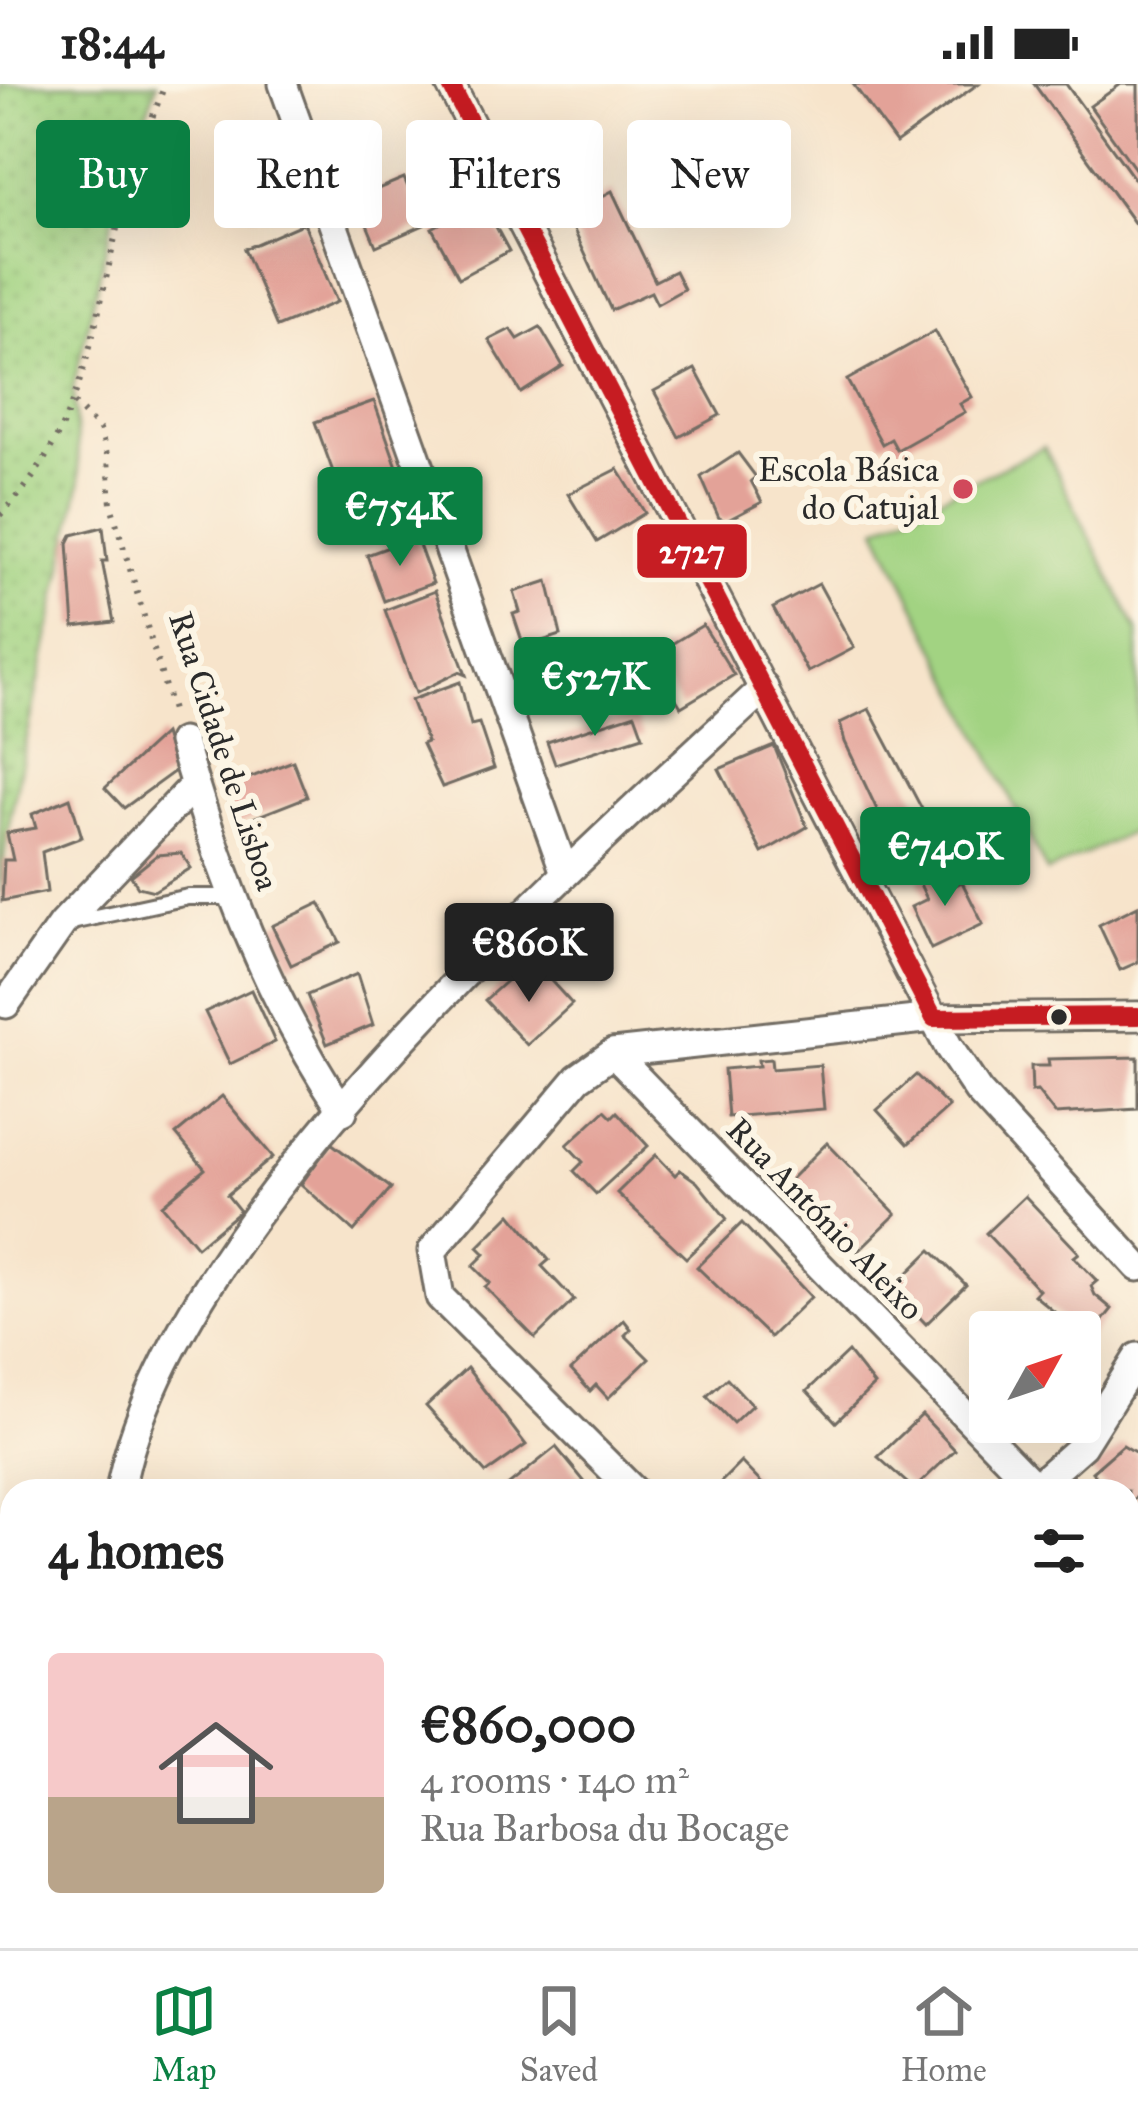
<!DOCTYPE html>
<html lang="en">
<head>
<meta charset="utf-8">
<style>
  :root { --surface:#fff; --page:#f6f6f6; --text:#222; --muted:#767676; --line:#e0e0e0; --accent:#0b8043 }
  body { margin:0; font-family:"IM FELL Great Primer",serif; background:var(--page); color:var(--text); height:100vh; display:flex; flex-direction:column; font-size:45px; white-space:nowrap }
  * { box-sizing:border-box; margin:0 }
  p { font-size:39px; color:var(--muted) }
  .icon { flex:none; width:66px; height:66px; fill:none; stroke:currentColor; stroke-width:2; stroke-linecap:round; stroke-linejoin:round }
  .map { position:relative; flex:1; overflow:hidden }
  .sheet { position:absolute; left:0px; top:1395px; width:1140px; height:471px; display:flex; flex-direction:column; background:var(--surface); border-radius:36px 36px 0 0; box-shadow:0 12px 48px #0002 }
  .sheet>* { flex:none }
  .guide { position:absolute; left:36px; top:36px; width:1068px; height:108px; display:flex; gap:24px }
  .needle { width:78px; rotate:50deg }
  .fabs { position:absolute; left:969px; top:1227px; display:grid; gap:24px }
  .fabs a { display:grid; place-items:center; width:132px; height:132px; border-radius:12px; background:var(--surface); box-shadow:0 12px 48px #0002; font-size:60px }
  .price { position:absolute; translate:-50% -102px; padding:0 27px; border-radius:12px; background:var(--accent); color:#fff; font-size:39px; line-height:78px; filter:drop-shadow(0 3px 6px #0008) }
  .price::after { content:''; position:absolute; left:50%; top:72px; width:36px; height:27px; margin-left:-18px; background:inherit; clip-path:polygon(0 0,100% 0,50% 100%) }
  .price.selected { background:#222; color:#fff }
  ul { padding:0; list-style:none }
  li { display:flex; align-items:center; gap:36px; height:300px; padding:0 48px }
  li+li { border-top:3px solid var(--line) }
  li span { display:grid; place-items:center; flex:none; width:336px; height:240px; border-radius:12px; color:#555 }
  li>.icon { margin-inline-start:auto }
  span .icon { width:144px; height:144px; fill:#fffc; stroke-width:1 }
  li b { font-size:51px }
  h2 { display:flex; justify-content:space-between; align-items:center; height:144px; padding:0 48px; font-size:51px }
  .tag { padding:0 42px; border-radius:12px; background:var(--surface); box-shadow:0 12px 48px #0002; font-size:42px; line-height:108px }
  .tag.selected { background:var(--accent); color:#fff }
  .status { display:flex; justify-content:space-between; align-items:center; height:84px; padding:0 60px; background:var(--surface); direction:ltr }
  .status svg { height:33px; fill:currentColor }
  .menu { display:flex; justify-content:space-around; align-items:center; height:168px; border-top:3px solid var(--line); background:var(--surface); font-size:33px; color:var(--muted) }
  .menu a { display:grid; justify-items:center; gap:6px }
  .menu .selected { color:var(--accent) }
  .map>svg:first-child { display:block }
</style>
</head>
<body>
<div class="status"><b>18:44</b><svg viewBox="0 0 49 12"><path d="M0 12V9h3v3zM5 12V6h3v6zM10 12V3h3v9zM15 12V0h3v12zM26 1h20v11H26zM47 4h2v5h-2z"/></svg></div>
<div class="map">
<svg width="1138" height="1864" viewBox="0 0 1138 1864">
  <defs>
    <pattern id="grass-dots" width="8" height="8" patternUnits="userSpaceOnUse" patternTransform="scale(3)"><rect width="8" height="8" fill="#a2d382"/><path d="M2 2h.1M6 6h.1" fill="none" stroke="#8cb570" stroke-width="1.8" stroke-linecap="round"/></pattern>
  </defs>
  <rect width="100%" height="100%" fill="#fcf5e5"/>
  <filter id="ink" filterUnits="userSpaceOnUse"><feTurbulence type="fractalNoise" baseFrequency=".00833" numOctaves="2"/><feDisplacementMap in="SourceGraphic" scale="24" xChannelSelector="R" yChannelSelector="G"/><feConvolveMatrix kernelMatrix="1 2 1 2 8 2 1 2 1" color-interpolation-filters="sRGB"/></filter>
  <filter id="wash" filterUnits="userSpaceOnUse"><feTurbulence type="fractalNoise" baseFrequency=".004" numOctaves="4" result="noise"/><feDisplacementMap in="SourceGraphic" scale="48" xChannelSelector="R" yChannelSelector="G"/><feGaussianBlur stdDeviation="2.7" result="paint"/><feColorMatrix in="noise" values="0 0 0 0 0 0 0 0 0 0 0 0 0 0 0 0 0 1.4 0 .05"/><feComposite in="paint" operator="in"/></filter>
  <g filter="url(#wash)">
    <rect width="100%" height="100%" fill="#f7e4cb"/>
    <path fill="url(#grass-dots)" stroke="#667f56" stroke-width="3" d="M 0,0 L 157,0 L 120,103 L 73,304 L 80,400 L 7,749 L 0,810 Z"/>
    <path fill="#a2d382" stroke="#667f56" stroke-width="3" d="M 1044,363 L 1138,548 L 1138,745 L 1047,788 L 877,444 Z"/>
    <g id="blocks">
      <g fill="#e3a298">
        <path d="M 853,0 L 978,0 L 896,59 Z"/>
        <path d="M 1034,0 L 1066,0 L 1138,100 L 1138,144 Z"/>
        <path d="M 1121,0 L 1138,0 L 1138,89 L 1090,22 Z"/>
        <path d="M 289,73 L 304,112 L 253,132 L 233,95 Z"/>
        <path d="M 404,94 L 424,141 L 376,162 L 356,114 Z"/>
        <path d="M 612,107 L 655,197 L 675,187 L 684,205 L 657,220 L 651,208 L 611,226 L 567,131 Z"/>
        <path d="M 482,117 L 509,167 L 459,194 L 432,144 Z"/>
        <path d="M 304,139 L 337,218 L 277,243 L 244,165 Z"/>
        <path d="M 540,243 L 563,282 L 521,309 L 489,256 L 511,245 L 518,255 Z"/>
        <path d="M 935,247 L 972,313 L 960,320 L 965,328 L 897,366 L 891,355 L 882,360 L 847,296 Z"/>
        <path d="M 695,285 L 720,331 L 679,353 L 654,307 Z"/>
        <path d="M 374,317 L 403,400 L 345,421 L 315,338 Z"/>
        <path d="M 738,369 L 756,393 L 751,397 L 762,418 L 726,437 L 719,434 L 701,393 Z"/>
        <path d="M 618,385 L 645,429 L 597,458 L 568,410 Z"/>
        <path d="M 103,443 L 107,477 L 102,477 L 114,538 L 74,543 L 68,459 L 72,451 Z"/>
        <path d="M 416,453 L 433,499 L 384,517 L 367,471 Z"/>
        <path d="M 548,497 L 561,551 L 542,557 L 545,566 L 533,570 L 530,561 L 524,563 L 513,530 L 520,528 L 514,508 Z"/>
        <path d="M 819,500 L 854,564 L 808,588 L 773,524 Z"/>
        <path d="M 435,507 L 466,591 L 459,588 L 416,609 L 385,526 Z"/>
        <path d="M 703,541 L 734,591 L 681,623 L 650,573 Z"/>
        <path d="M 460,598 L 471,641 L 479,639 L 494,684 L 442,703 L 422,660 L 427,658 L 411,616 Z"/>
        <path d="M 869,625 L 941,761 L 943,775 L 920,786 L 907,764 L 897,768 L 845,658 L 840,639 Z"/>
        <path d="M 635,630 L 643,652 L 555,680 L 547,658 Z"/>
        <path d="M 164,650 L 175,687 L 124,724 L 105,704 Z"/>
        <path d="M 774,662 L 807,743 L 762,769 L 719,685 Z"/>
        <path d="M 293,677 L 307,713 L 238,740 L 223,704 Z"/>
        <path d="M 70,714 L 82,753 L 42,768 L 47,808 L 2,817 L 4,776 L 13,776 L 7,749 L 36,744 L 32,730 Z"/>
        <path d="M 181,769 L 191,784 L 154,807 L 138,803 L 131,792 L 157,771 Z"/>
        <path d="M 947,782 L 956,801 L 962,798 L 983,840 L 931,865 L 911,823 L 927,815 L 918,796 Z"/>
        <path d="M 320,819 L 340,858 L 291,881 L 272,842 Z"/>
        <path d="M 1138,822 L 1138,878 L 1120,886 L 1099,841 Z"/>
        <path d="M 542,887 L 572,920 L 527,961 L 485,916 L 514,890 L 525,902 Z"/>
        <path d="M 357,890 L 373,941 L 327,960 L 307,911 Z"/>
        <path d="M 251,906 L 275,958 L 230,980 L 205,928 Z"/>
        <path d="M 1138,973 L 1138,1025 L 1055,1030 L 1037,1007 L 1032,1008 L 1031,982 L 1049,982 L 1048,975 Z"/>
        <path d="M 771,975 L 772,985 L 820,981 L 824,1025 L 728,1033 L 724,985 L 759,982 L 758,976 Z"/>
        <path d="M 916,991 L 949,1023 L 908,1060 L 877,1026 Z"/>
        <path d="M 222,1012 L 273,1073 L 227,1111 L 240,1127 L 197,1163 L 162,1121 L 205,1085 L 176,1050 Z"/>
        <path d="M 605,1026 L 612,1033 L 617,1028 L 648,1062 L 596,1110 L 574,1087 L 583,1078 L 567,1061 Z"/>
        <path d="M 331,1059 L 391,1104 L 354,1147 L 301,1100 Z"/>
        <path d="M 827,1059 L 896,1130 L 857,1168 L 788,1098 Z"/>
        <path d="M 656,1071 L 675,1091 L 680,1086 L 697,1098 L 727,1135 L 686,1174 L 617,1109 Z"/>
        <path d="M 1025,1112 L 1079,1169 L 1074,1173 L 1097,1197 L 1091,1202 L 1095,1211 L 1112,1225 L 1085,1259 L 1080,1248 L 1071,1248 L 1070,1241 L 1034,1211 L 1039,1206 L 986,1149 Z"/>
        <path d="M 511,1130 L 549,1176 L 542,1182 L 574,1216 L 535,1254 L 485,1203 L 490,1199 L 473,1182 L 485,1170 L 478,1163 Z"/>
        <path d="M 742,1139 L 811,1213 L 770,1253 L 697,1183 Z"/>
        <path d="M 931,1166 L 966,1201 L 926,1240 L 892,1204 Z"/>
        <path d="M 624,1236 L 631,1245 L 625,1251 L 649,1275 L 608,1314 L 596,1301 L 590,1307 L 571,1286 Z"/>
        <path d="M 848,1268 L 874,1301 L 836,1338 L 807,1307 Z"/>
        <path d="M 467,1284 L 526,1361 L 486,1389 L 426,1322 Z"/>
        <path d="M 727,1294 L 752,1321 L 733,1339 L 707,1312 Z"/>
        <path d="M 922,1331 L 955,1366 L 914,1405 L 878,1373 Z"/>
        <path d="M 1123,1361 L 1138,1370 L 1138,1412 L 1128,1420 L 1128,1407 L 1109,1407 L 1092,1388 Z"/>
        <path d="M 556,1363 L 584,1397 L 573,1407 L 510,1407 L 506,1403 Z"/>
        <path d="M 741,1378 L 769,1407 L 712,1407 Z"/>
        <path d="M 0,1574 L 12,1592 L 12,1737 L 0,1723 L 0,1666 L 8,1659 L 0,1648 Z"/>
      </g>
    </g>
  </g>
  <g filter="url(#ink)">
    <use href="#blocks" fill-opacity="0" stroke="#726c63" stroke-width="3"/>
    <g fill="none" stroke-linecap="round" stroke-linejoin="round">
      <g stroke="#726c63" stroke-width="20">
        <path id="lane" d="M 72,838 L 188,813 L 232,813"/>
      </g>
      <g stroke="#726c63" stroke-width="33">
        <g id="street">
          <path d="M 283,0 L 565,789"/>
          <path d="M 450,0 L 948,962 L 978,1007 L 1138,1183"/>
          <path d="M 182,658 C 220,789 267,913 343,1027"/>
          <path d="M 6,920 L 62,840 L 194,701"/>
          <path d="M 613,969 L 1035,1403"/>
          <path d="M 120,1407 C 167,1140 567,787 764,604"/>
          <path d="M 634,1407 L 440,1213 L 432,1167 L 578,994 L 613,969 L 934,934 L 1138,932"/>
          <path d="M 1031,1407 L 1082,1362 L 1138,1273"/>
          <path d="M 1128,1600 L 1138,1593"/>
          <path d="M 360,1854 L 371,1864"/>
          <path d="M 505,1854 L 515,1864"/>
          <path d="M 903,1854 L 915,1864"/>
        </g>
      </g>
      <g stroke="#726c63" stroke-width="6" stroke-dasharray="3 9" stroke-linecap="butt">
        <path d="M 74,319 L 100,346 L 108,374 L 111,421 L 173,630"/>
        <path d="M 0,431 C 89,346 97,217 127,103 C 137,68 153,34 165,0"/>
        <path d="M 0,1740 L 12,1754"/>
        <path d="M 94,1854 L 99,1864"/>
      </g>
      <use href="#lane" stroke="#fff" stroke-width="14"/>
      <use href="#street" stroke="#fff" stroke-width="27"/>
      <g stroke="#fcf5e5" stroke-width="27">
        <g id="bus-1">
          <path d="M 450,0 L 934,934"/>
          <path d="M 934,934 L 1138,932"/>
        </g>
      </g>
      <use href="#bus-1" stroke="#c61d23" stroke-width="18"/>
    </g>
  </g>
  <circle fill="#d1495b" stroke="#fcf5e5" stroke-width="4.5" cx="963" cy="405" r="12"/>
  <circle fill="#2b2b2b" stroke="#fcf5e5" stroke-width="4.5" cx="1059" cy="933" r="10"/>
  <g text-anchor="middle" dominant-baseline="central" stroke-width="12" stroke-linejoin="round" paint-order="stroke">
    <g font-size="33" fill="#2b2b2b" stroke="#fcf5e5" text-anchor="end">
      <text x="939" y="386">Escola Básica<tspan x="939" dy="38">do Catujal</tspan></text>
    </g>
    <g font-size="33" fill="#2b2b2b" stroke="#fcf5e5">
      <text transform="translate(224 667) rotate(72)">Rua Cidade de Lisboa</text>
      <text transform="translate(825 1135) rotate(46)">Rua António Aleixo</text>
    </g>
  </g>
  <rect stroke="#fcf5e5" stroke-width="4.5" x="635" y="438" width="114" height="58" rx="12" fill="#c61d23"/>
  <g font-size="33" text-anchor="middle" font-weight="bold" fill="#fff">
    <text x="692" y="479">2727</text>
  </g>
</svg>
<div class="fabs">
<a><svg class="needle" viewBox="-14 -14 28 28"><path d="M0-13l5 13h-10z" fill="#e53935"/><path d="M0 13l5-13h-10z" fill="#767676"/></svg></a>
</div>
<b class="price" style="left:400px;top:485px">€754K</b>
<b class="price" style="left:595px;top:655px">€527K</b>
<b class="price" style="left:945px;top:825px">€740K</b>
<b class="price selected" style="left:529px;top:921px">€860K</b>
<div class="guide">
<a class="tag selected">Buy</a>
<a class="tag">Rent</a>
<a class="tag">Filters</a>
<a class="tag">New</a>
</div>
<section class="sheet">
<h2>4 homes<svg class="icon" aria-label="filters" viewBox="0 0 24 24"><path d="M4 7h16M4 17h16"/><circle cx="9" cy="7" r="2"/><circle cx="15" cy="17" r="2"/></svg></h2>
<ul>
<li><span style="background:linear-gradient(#f6c9c9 60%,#b9a48a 0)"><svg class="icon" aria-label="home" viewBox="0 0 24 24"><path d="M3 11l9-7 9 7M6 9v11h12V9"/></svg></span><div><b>€860,000</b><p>4 rooms · 140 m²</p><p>Rua Barbosa du Bocage</p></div></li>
</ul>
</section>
</div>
<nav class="menu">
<a class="selected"><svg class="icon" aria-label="map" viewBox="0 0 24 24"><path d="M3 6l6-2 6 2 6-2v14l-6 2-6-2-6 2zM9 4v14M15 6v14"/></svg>Map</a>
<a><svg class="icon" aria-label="saved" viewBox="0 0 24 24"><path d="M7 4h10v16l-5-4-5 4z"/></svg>Saved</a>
<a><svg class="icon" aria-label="home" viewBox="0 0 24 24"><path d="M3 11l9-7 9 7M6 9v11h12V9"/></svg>Home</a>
</nav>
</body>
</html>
